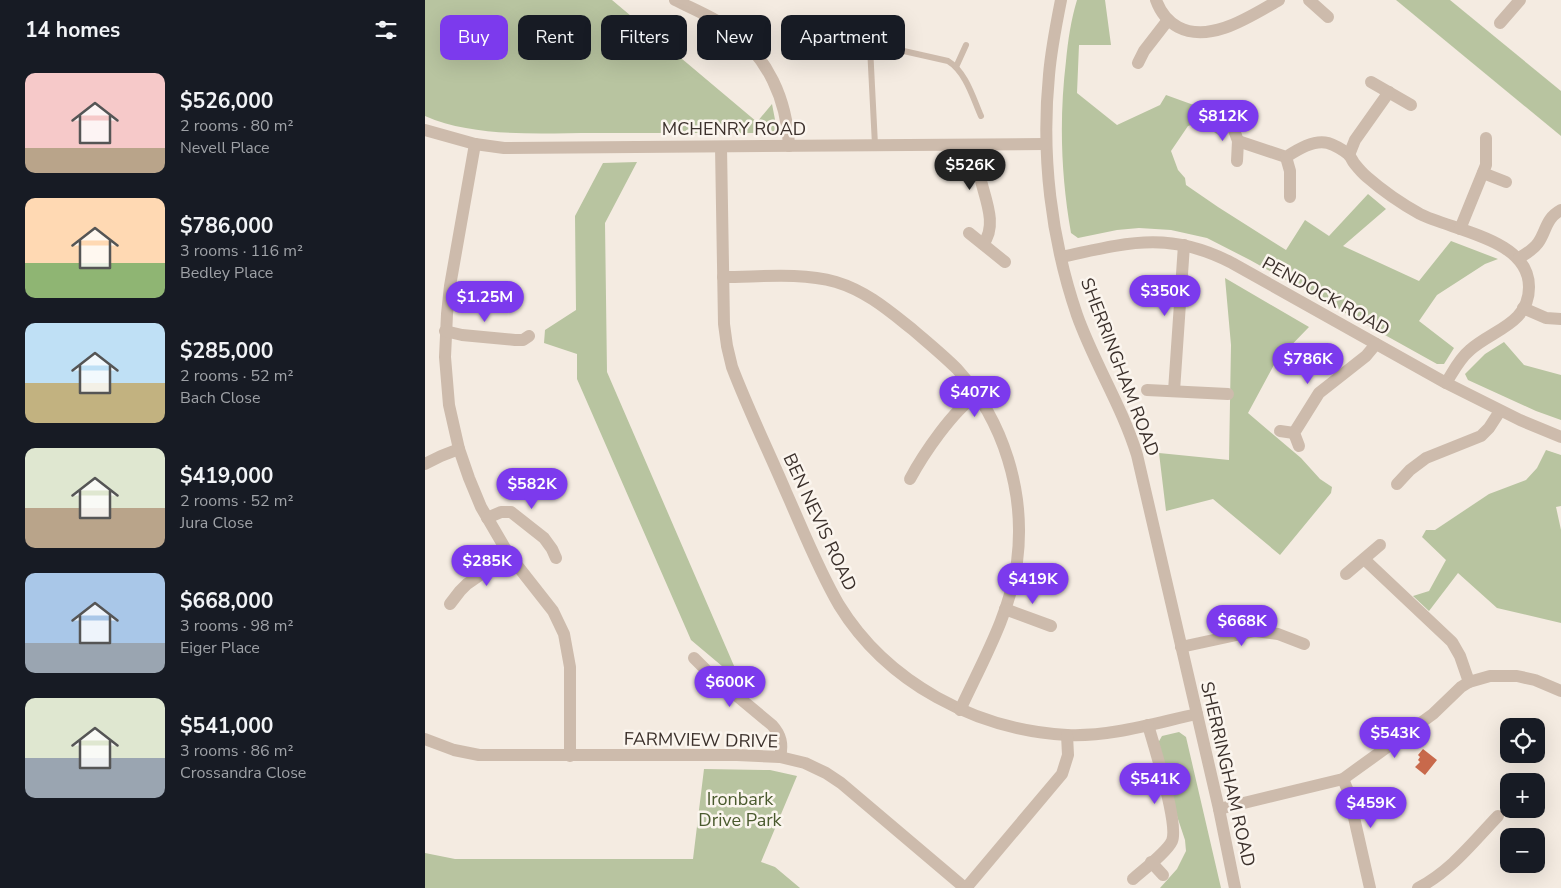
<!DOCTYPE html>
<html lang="en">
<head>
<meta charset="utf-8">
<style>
  :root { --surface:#171b24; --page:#242831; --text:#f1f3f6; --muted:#9ea1a6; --accent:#7c3aed }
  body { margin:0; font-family:"Nunito Sans",sans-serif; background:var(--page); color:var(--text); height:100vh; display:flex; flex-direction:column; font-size:19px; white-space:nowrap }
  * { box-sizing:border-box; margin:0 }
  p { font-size:16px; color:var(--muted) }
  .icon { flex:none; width:28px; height:28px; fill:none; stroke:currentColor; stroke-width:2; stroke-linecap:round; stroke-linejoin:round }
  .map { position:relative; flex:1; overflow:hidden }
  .sheet { display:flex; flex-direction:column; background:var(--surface); width:425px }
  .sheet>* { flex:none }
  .guide { position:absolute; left:15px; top:15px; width:475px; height:45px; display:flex; gap:10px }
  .fabs { position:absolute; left:1075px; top:718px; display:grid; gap:10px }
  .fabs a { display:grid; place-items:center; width:45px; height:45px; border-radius:10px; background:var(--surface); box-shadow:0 5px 20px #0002; font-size:25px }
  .price { position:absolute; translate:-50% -42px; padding:0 11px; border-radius:18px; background:var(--accent); color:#fff; font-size:16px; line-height:32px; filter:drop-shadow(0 1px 2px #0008) }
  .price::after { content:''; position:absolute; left:50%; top:30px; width:15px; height:11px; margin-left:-8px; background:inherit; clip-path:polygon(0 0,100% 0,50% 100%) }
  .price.on { background:#222; color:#fff }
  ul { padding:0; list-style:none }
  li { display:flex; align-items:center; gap:15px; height:125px; padding:0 25px }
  li span { display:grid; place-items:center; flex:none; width:140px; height:100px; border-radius:10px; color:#555 }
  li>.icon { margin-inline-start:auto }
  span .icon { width:60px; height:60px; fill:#fffc; stroke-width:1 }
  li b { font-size:21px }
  h2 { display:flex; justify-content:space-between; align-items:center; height:60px; padding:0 25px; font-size:21px }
  .pill { padding:0 18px; border-radius:10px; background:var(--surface); box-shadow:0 5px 20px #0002; font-size:18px; line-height:45px }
  .pill.on { background:var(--accent); color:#fff }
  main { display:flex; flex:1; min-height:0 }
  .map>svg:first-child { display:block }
</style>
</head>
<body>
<main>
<section class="sheet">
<h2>14 homes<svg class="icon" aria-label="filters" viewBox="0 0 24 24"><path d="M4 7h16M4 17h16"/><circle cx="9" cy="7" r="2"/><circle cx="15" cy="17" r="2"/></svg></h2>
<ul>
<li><span style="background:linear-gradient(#f6c9c9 75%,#b9a48a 0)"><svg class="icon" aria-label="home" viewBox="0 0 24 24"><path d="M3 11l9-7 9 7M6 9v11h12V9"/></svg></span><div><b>$526,000</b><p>2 rooms · 80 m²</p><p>Nevell Place</p></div></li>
<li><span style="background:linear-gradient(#ffd9b3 65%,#8fb573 0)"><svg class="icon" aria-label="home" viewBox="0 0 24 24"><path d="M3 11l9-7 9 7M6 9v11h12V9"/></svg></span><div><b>$786,000</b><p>3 rooms · 116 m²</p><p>Bedley Place</p></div></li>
<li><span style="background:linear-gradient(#bfe0f5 60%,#c2b280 0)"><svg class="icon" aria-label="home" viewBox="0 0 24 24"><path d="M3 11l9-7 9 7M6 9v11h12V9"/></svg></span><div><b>$285,000</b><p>2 rooms · 52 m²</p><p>Bach Close</p></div></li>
<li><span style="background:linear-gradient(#dfe7d0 60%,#b9a48a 0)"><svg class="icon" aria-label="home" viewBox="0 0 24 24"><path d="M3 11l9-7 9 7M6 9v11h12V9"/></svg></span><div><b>$419,000</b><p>2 rooms · 52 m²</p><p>Jura Close</p></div></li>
<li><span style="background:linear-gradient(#a9c7e8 70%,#9aa5b1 0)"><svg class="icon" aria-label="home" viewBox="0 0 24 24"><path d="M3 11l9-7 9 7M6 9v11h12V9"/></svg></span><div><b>$668,000</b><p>3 rooms · 98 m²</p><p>Eiger Place</p></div></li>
<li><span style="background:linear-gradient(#dfe7d0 60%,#9aa5b1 0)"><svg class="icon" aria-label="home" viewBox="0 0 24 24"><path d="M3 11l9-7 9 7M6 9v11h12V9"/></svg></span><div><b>$541,000</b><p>3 rooms · 86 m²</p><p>Crossandra Close</p></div></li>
</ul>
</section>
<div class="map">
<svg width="1136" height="888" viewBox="0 0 1136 888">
  <rect width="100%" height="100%" fill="#f4ebe1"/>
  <g fill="#b8c4a0">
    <path d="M 0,0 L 187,0 L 332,122 L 347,104 L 352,130 L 347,133 C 288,133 228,133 169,133 C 115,133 50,138 0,116 Z"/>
    <path d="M 652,0 L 680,0 L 686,45 L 654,45 L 652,93 L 692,125 L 735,105 L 741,95 L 777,108 L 804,100 L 810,116 L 794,122 L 798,138 L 774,122 L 763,126 L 746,151 L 753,170 L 760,178 L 761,185 L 793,207 L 861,250 L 880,220 L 904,236 L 943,194 L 961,209 L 918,246 L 994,281 L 1026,241 L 1073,259 L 1060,264 L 1012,295 L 994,321 L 1029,348 L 1019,364 L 1012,364 L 825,260 L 782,238 L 746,230 L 714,228 L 692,230 L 653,238 L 646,233 C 636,176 634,119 641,61 C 643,40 646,20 652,0 Z"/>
    <path d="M 971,0 L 1025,0 L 1136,91 L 1136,136 Z"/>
    <path d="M 212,162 L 180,223 L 182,372 L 316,682 L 266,640 L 152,379 L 152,354 L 119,343 L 120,330 L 151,310 L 150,216 L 178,163 Z"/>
    <path d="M 800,278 L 884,327 L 851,361 L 823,413 L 876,458 L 895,479 L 907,487 L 906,493 L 855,555 L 788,499 L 741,511 L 734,453 L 804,460 L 806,345 Z"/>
    <path d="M 1079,342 L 1099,365 L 1136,375 L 1136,420 L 1111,411 L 1043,380 L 1040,374 L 1060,354 Z"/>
    <path d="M 1121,450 L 1136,455 L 1136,506 L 1131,507 L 1136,530 L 1136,623 L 1072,608 L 1033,573 L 1004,611 L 988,596 L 1004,591 L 1021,560 L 997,537 L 1001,530 L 1010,530 L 1064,494 L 1101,480 L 1112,468 Z"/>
    <path d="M 754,732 L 761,737 L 796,888 L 735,888 L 752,869 L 761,851 L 760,840 L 752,816 L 733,743 L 737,736 Z"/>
    <path d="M 279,769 L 345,770 L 372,776 L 336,862 L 350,867 L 375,888 L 0,888 L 0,853 L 30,859 L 268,859 Z"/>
  </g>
  <path fill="#c8694b" d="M 998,749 L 1012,760 L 1000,775 L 990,767 L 995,762 L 993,760 L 995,757 L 993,755 Z"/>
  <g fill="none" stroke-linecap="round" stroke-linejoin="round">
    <g stroke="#cdbbac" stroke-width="6">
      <path d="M 442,21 L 445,47 L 450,145"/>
      <path d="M 445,47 L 461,47 L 523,61 C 541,72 548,98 556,116"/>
      <path d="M 531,67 L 541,45"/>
    </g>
    <g stroke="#cdbbac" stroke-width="12">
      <path d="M 250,0 C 268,9 288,17 305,29 C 343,57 362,100 364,146"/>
      <path d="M 731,0 C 735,11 742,21 753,27 C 785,44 826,16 854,0"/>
      <path d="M 884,0 L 903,17"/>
      <path d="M 1075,23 L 1095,0"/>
      <path d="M 713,63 L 719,51 L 743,20"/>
      <path d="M 946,82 L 986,105"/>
      <path d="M 805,119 L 813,141 L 812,161"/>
      <path d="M 813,141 L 861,157 C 872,150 889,139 903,143 C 909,145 918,150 923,154 C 926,157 927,160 929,163 C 933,168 937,173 942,177 C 958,191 977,204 995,214 C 1029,231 1104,239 1104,287 C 1104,324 1067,330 1045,350 C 1034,359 1028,372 1021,383"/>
      <path d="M 50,144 L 25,286 L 22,314 L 20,357 L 24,405 L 34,449 L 44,478 L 56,507 L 84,555 L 128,611 L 139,634 L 145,667 L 145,756"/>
      <path d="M 553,145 C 553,154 553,163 554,172 C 558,195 574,224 558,244"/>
      <path d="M 296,147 L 299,324 L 302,346 L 307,367 C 323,409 343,450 361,492 C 378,530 393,569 414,605 C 462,683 551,730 642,735 C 685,737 730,723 772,714"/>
      <path d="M 924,155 L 930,140 L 964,92"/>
      <path d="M 861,157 L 865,171 L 865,197"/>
      <path d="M 1058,173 L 1081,182"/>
      <path d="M 1035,229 L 1061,165 L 1061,138"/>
      <path d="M 544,233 L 580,262"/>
      <path d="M 636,257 C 701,243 744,230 807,263 L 1021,383 L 1095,420 L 1136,437"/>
      <path d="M 1094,258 C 1101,254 1108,250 1113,243 C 1122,230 1120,219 1136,210"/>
      <path d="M 298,277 C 335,277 375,272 411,282 C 441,291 463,310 487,329 C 502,342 518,355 532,369 C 579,421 601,493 592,562 C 585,614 557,662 535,710"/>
      <path d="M 1098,308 L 1121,318 L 1136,319"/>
      <path d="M 20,331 L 37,335 L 90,340 L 98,340 L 104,336"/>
      <path d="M 722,390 L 803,394"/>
      <path d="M 749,391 L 759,245"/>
      <path d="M 855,431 L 869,433"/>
      <path d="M 874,446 L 869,433 L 894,393 L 941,356 L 951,344"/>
      <path d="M 0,464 L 16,456 L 34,449"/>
      <path d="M 485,479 C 499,453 527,412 551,395"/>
      <path d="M 972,484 L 985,470 L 1001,458 L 1056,436 L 1064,428 L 1075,411"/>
      <path d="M 62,518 L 76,512 L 86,512 L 119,538 L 127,549 L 131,558"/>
      <path d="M 939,559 L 1027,642 L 1035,656 L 1044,682"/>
      <path d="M 921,574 L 955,545"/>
      <path d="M 25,604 L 35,591 L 42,584 L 84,555"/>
      <path d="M 580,609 L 626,626"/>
      <path d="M 756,647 L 830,631 L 853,634 L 879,644"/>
      <path d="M 269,658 L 282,671 L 347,725 C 356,735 358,744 355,757"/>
      <path d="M 0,739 L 29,750 L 54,755 L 312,755 L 355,757 L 380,763 L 401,773 L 416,783 L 540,888"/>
      <path d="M 918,779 L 923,791 L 945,888"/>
      <path d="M 794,809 L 918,779 L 1008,714 L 1036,687 L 1044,682 L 1065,676 L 1092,676 L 1110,680 L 1136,691"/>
      <path d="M 726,862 L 738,875"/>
      <path d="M 708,879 C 718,870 742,852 747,841 C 754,824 729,746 723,725"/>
      <path d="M 541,888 L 637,774 L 643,755 L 642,735"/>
      <path d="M 993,888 C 1026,871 1048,842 1073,816"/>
    </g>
    <g stroke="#cdbbac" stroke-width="12">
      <path d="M 636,0 C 631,25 626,50 624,75 C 616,155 626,239 652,315 C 669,363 697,406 712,455 L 794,809 L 810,888"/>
      <path d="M 0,130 L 50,144 L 79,148 L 621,144"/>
    </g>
  </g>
  <g text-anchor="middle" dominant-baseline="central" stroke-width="5" stroke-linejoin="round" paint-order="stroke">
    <g font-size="18" fill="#3b302b" stroke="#fbf5ee">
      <text x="309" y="129">MCHENRY ROAD</text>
      <text transform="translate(901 296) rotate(29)">PENDOCK ROAD</text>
      <text transform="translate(695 367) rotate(69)">SHERRINGHAM ROAD</text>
      <text transform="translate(395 522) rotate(65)">BEN NEVIS ROAD</text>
      <text transform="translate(276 740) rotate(1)">FARMVIEW DRIVE</text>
      <text transform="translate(803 774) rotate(77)">SHERRINGHAM ROAD</text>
    </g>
    <g font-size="18" fill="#4a5a2e" stroke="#fbf5ee">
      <text x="315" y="799">Ironbark<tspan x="315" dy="21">Drive Park</tspan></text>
    </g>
  </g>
</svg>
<div class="fabs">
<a><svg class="icon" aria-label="locate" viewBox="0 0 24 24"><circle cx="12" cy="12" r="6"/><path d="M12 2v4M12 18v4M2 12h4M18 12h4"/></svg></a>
<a>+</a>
<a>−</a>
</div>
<b class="price" style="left:798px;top:142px">$812K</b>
<b class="price on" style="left:545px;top:191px">$526K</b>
<b class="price" style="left:740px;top:317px">$350K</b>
<b class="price" style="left:60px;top:323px">$1.25M</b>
<b class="price" style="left:883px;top:385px">$786K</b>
<b class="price" style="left:550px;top:418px">$407K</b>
<b class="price" style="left:107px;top:510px">$582K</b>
<b class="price" style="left:62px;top:587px">$285K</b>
<b class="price" style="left:608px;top:605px">$419K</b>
<b class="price" style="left:817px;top:647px">$668K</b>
<b class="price" style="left:305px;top:708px">$600K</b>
<b class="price" style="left:970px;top:759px">$543K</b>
<b class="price" style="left:730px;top:805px">$541K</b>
<b class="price" style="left:946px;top:829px">$459K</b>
<div class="guide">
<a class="pill on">Buy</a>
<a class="pill">Rent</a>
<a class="pill">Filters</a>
<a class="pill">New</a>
<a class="pill">Apartment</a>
</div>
</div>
</main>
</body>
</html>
